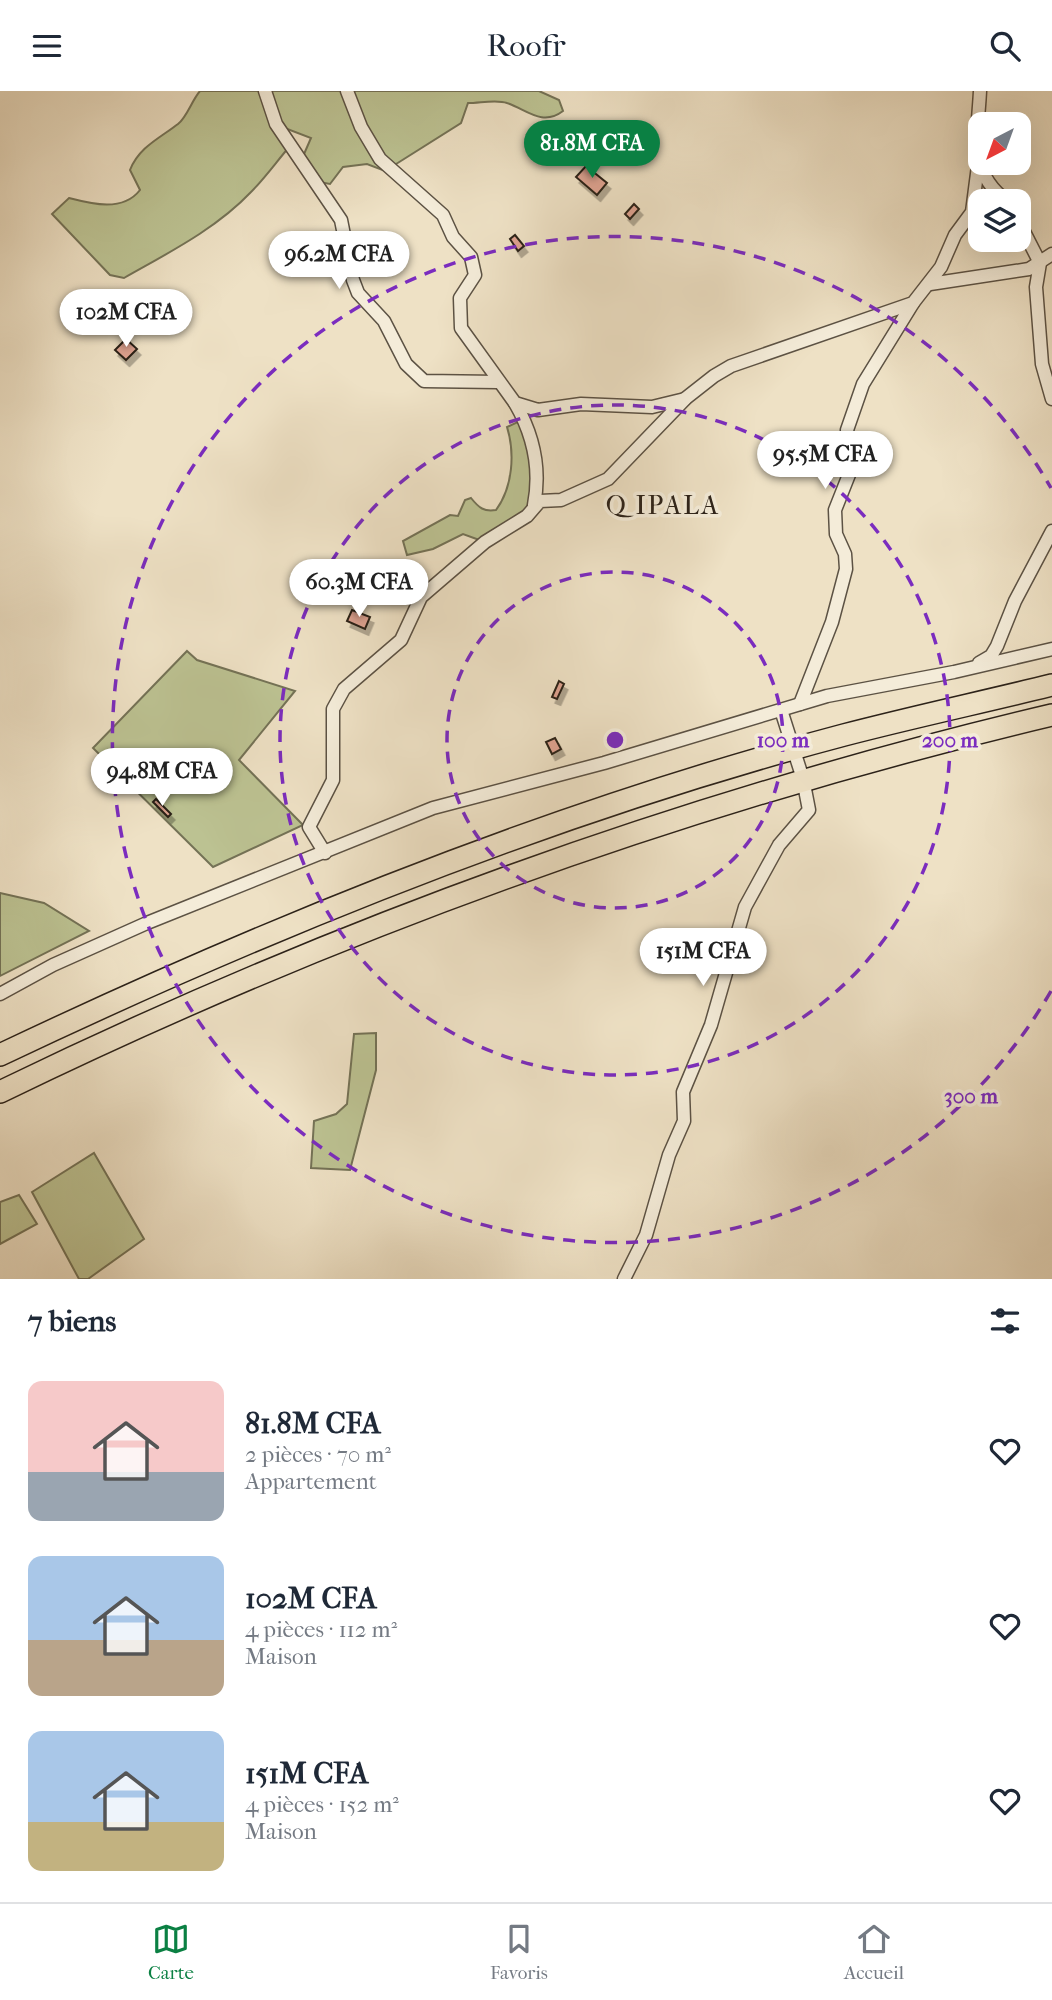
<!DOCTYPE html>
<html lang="fr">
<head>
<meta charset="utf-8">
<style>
  :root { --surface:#fff; --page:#f6f6f7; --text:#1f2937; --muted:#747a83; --line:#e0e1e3; --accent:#0b8043 }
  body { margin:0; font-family:"IM FELL French Canon",serif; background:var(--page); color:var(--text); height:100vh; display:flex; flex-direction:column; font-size:26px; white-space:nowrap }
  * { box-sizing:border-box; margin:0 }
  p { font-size:23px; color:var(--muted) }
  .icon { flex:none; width:38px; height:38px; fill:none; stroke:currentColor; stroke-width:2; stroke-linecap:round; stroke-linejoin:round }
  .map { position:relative; height:1188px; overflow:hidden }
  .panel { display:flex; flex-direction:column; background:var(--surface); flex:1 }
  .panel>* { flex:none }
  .needle { width:46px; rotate:221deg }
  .fabs { position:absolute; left:968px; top:21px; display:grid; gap:14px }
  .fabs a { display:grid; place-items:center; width:63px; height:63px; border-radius:14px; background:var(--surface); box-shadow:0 7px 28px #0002; font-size:35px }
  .price { position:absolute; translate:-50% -60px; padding:0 16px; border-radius:24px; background:#fff; color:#222; font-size:23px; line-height:46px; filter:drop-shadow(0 2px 4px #0008) }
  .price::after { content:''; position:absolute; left:50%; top:42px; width:21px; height:16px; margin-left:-10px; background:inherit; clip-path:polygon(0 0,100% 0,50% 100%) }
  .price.active { background:var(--accent); color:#fff }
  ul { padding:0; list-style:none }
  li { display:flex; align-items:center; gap:21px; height:175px; padding:0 28px }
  li span { display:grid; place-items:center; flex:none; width:196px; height:140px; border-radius:14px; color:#555 }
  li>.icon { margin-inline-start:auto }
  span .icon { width:84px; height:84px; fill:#fffc; stroke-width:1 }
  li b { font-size:30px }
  h2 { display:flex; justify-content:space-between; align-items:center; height:84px; padding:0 28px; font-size:30px }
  header { display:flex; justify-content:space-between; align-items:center; height:91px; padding:0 28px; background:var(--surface); font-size:32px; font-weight:600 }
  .tab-bar { display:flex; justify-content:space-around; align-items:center; height:98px; border-top:2px solid var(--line); background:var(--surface); font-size:19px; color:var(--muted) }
  .tab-bar a { display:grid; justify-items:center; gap:4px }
  .tab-bar .active { color:var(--accent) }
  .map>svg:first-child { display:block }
</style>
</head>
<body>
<header><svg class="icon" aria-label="menu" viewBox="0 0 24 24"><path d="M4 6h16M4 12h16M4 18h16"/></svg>Roofr<svg class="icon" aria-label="search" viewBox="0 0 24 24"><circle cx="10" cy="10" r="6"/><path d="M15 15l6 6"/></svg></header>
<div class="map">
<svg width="1052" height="1188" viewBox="0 0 1052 1188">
  <defs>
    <filter id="shadow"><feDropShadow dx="3.5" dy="6" stdDeviation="0" flood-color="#0004"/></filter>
  </defs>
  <rect width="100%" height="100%" fill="#eee1c5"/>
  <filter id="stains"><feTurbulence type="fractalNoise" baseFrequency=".00286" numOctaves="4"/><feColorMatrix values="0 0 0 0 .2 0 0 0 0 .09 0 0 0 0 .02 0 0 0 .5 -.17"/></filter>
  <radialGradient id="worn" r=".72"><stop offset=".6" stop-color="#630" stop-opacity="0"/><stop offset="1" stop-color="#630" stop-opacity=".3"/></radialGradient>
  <g fill="#bcc292" stroke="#747256" stroke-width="2">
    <path d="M 200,0 L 539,0 L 559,9 L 563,20 C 542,36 526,18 507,12 C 497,8 480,12 468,12 L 461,32 L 385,80 L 367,73 L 343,76 L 330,93 L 314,90 L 301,70 L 311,47 L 277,34 L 290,55 C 277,70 265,87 251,101 C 216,138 168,162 124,187 L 110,184 L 52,123 L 69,107 C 92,113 123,121 140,99 L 130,79 C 139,56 160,47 178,33 C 187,26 192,9 200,0 Z"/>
    <path d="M 524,328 L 532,347 L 534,414 L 485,451 L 463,443 L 433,458 L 407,464 L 403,450 L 450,424 L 458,425 L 465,409 L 471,407 C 479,417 484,421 496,419 C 513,396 515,362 507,336 Z"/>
    <path d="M 187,560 L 197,569 L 295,600 L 239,669 L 303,734 L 213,776 L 93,657 Z"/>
    <path d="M 0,802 L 44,812 L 89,840 L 0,885 Z"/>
    <path d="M 376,942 L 376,979 L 350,1079 L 311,1077 L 314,1030 L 336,1023 L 347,1013 L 354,943 Z"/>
    <path d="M 94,1062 L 144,1148 L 88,1188 L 79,1188 L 32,1101 Z"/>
    <path d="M 19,1104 L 37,1133 L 0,1153 L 0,1111 Z"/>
  </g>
  <g fill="#dfa391" stroke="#2c2219" stroke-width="2" filter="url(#shadow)">
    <path d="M 586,75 L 607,92 L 597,104 L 576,86 Z"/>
    <path d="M 634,113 L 639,118 L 630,128 L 625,123 Z"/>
    <path d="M 515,144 L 524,155 L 518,160 L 510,148 Z"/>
    <path d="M 126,248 L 137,258 L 126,269 L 115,259 Z"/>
    <path d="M 352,519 L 370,526 L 365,538 L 347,530 Z"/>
    <path d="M 559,590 L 564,593 L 557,608 L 552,606 Z"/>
    <path d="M 555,647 L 561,658 L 552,663 L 546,651 Z"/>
    <path d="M 156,708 L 171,723 L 168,726 L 153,711 Z"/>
  </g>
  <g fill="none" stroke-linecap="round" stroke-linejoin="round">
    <g stroke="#5c5244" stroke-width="15">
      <g id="street">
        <path d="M 265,0 L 276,33 L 341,129 L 353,189 L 358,202 L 384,230 L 406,273 L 424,290 L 498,291"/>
        <path d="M 347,0 L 361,36 L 380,68 L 443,124 L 453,146 L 471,166 L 475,184 L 460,207 L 461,237 L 515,312 L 538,319 L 581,313 L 652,316 L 685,308"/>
        <path d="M 980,0 C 978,43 967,81 1007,110"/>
        <path d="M 1018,129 L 1040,172 L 1036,196 L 1042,273 L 1052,308"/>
        <path d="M 930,193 L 1029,178 L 1052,163"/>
        <path d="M 515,312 C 533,343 541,378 534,414"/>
        <path d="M 979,572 L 991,565 L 997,555 L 1015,510 L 1052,440"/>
        <path d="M 800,613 L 832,531 L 846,478 L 845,463 L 836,443 L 835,419 L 854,371 L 847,339 L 863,293 L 913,212"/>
        <path d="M 325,762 L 309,736 L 333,689 L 333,618 L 344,598 L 401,549 L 421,506 L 485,451 L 527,425 L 540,410 L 561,409 L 608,388 L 686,307 L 714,285 L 731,275 L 913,212 L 941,176 L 955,144 L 972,121 L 978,75"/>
        <path d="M 0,903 L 53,874 L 147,832 L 433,717 L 604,672 L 827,605 L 954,581 L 1052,558"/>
        <path d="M 624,1188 L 646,1144 L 669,1064 L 684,1030 L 683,1001 L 711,934 L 745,816 L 779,754 L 809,719 L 803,688 L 781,619"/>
      </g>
    </g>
    <g stroke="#2c2219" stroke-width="24">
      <g id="highway">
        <path d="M 0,964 C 269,836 556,720 844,644 C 913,626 983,611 1052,594"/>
        <path d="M 0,1001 C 337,837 688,710 1052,624"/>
      </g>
    </g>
    <use href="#street" stroke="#f4ecd9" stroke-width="12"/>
    <use href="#highway" stroke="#eee1c5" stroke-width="21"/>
  </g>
  <g fill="none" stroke="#7b2cbf" stroke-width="3.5" stroke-dasharray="12 9">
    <circle cx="615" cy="649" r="168"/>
    <circle cx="615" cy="649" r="335"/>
    <path d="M1051 900A503 503 0 1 1 1051 397"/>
  </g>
  <g text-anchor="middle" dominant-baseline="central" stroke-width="7" stroke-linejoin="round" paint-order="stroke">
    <g font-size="26" letter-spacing="2" fill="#2c2219" stroke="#f4ecd9">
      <text x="663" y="414">Q IPALA</text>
    </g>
  </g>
  <circle cx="615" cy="649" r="10" fill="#7b2cbf" stroke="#f4ecd9" stroke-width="3.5"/>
  <g font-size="21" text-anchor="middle" font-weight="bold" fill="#7b2cbf" stroke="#f4ecd9" stroke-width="7" stroke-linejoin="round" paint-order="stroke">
    <text x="783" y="656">100 m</text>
    <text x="950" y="656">200 m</text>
    <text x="971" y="1012">300 m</text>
  </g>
  <rect width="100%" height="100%" filter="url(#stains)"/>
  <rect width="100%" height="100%" fill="url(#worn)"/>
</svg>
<div class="fabs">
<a><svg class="needle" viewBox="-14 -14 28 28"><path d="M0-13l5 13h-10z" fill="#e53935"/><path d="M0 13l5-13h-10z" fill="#747a83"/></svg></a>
<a><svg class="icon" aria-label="layers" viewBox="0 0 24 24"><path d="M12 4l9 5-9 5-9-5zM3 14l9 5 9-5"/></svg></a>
</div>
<b class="price active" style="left:592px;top:89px">81.8M CFA</b>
<b class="price" style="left:339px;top:200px">96.2M CFA</b>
<b class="price" style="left:126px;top:258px">102M CFA</b>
<b class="price" style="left:825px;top:400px">95.5M CFA</b>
<b class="price" style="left:359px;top:528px">60.3M CFA</b>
<b class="price" style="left:162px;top:717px">94.8M CFA</b>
<b class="price" style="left:703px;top:897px">151M CFA</b>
</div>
<section class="panel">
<h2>7 biens<svg class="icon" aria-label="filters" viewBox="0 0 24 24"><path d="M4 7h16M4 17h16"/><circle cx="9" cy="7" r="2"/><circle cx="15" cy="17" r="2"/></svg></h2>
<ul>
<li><span style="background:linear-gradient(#f6c9c9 65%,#9aa5b1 0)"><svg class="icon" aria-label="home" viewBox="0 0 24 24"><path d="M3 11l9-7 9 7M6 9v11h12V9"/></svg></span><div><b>81.8M CFA</b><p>2 pièces · 70 m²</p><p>Appartement</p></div><svg class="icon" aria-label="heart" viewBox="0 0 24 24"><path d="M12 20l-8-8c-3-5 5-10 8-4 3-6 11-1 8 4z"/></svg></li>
<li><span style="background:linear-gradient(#a9c7e8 60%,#b9a48a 0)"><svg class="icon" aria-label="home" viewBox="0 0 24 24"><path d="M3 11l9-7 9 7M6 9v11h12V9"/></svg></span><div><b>102M CFA</b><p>4 pièces · 112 m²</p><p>Maison</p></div><svg class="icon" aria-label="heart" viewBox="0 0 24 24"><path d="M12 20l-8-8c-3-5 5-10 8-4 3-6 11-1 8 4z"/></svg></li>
<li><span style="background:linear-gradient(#a9c7e8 65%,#c2b280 0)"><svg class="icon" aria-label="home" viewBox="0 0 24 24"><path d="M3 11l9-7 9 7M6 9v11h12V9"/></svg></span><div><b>151M CFA</b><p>4 pièces · 152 m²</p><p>Maison</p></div><svg class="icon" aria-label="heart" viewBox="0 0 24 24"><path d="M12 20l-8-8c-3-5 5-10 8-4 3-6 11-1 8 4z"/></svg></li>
</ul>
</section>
<nav class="tab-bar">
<a class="active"><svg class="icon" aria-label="map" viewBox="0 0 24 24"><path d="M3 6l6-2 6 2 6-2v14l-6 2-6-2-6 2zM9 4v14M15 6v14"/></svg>Carte</a>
<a><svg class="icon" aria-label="saved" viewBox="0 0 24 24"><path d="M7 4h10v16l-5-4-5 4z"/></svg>Favoris</a>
<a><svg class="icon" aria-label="home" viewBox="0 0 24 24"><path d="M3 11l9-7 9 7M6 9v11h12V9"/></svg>Accueil</a>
</nav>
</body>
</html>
